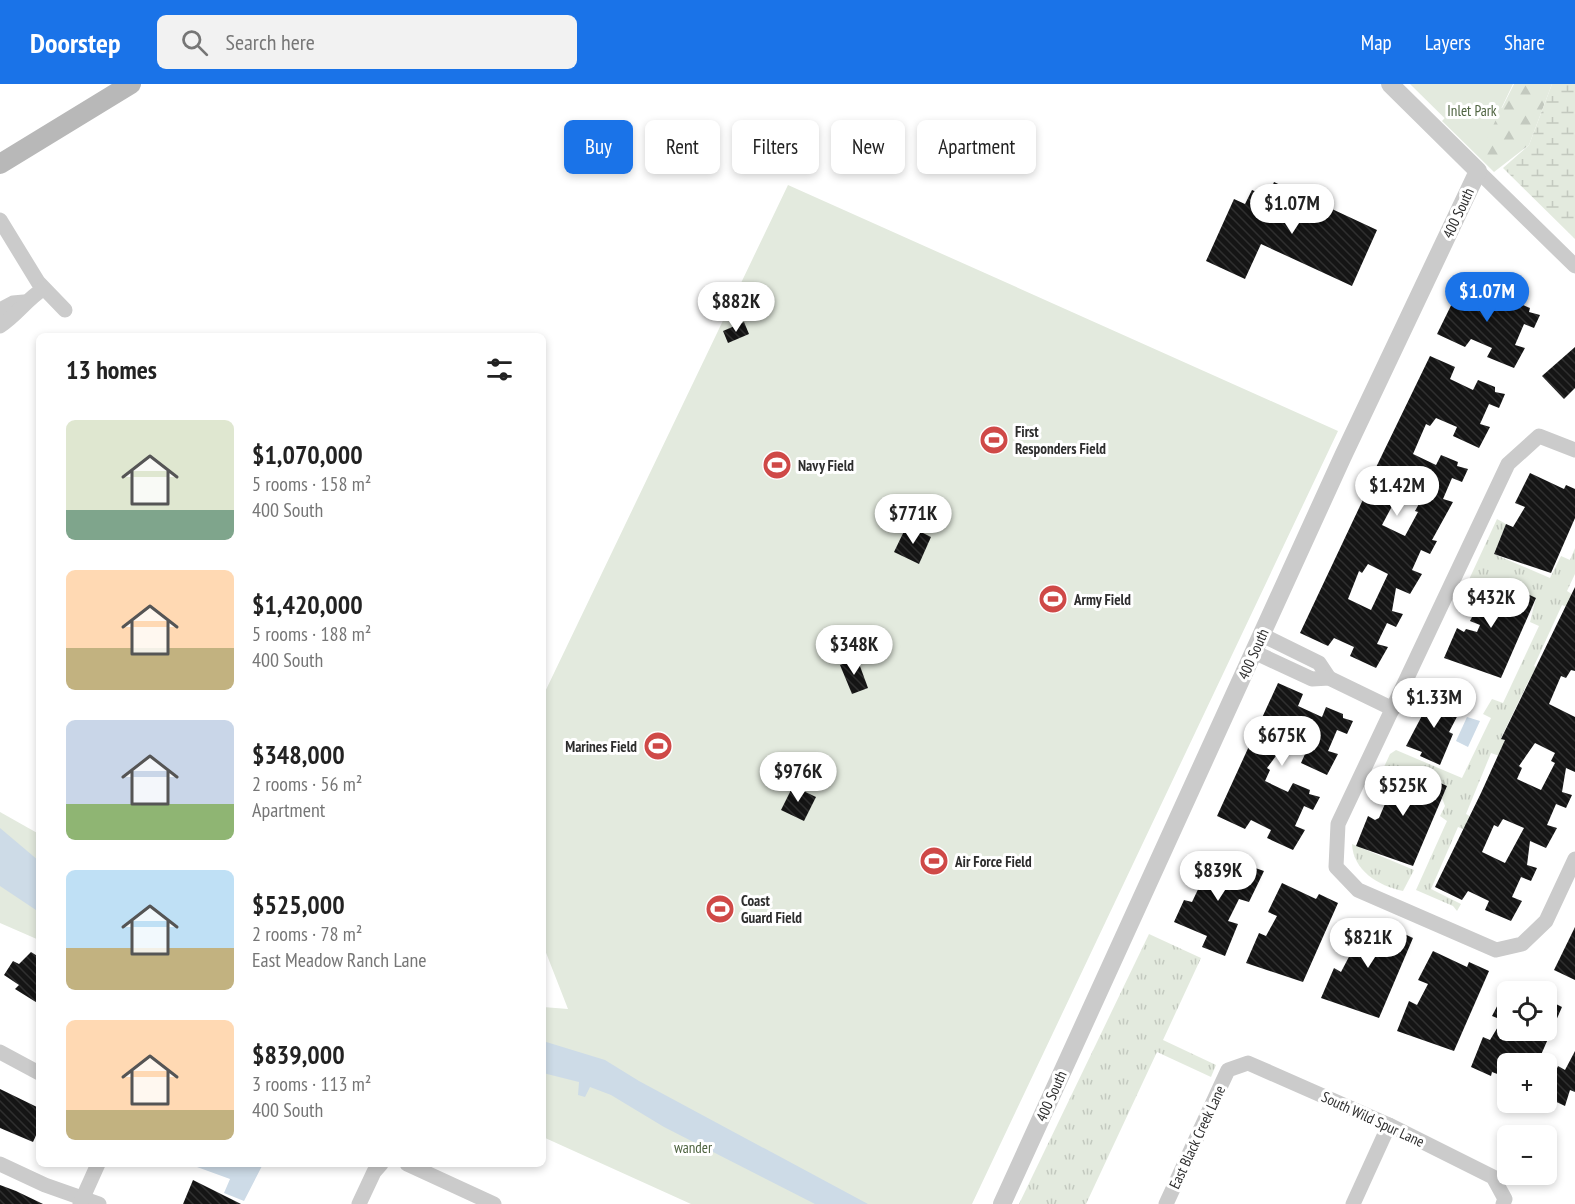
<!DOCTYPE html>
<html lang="en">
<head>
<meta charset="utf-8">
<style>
  :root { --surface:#fff; --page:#f2f2f2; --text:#222; --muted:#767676; --accent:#1a73e8 }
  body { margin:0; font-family:"PT Sans Narrow",sans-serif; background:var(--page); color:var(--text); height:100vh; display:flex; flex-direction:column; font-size:22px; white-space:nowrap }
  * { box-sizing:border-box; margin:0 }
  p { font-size:20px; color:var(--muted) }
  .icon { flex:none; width:33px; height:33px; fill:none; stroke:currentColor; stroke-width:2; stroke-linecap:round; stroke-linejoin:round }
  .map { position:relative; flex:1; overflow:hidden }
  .panel { position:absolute; left:36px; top:249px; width:510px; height:834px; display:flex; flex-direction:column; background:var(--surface); border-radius:9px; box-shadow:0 3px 9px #0003 }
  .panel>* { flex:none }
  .banner { position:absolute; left:564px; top:36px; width:570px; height:54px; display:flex; gap:12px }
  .fabs { position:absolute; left:1497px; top:897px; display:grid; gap:12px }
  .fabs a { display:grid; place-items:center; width:60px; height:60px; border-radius:9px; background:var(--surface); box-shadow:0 3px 9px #0003; font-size:30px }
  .price { position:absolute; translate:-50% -51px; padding:0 14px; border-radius:21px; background:#fff; color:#222; font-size:20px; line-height:39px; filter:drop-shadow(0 2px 3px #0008) }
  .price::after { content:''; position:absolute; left:50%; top:36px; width:18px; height:14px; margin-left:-9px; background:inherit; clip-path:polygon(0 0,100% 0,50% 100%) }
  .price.current { background:var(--accent); color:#fff }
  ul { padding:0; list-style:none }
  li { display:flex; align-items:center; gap:18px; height:150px; padding:0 30px }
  li span { display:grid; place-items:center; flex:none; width:168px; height:120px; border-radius:9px; color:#555 }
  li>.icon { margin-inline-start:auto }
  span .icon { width:72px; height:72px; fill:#fffc; stroke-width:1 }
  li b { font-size:26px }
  h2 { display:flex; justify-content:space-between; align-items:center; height:72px; padding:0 30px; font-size:26px }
  .tag { padding:0 21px; border-radius:9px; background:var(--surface); box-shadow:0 3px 9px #0003; font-size:21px; line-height:54px }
  .tag.current { background:var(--accent); color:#fff }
  header { display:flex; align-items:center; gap:36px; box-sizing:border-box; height:84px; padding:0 30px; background:var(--accent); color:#fff }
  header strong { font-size:28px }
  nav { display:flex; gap:33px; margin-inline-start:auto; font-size:21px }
  .search { width:420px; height:54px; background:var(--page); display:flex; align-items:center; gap:15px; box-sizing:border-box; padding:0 21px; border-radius:9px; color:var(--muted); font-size:22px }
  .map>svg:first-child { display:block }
</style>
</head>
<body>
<header>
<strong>Doorstep</strong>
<div class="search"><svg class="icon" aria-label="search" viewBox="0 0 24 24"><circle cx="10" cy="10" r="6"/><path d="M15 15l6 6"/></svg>Search here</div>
<nav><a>Map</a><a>Layers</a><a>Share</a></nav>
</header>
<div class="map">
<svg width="1575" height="1120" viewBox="0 0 1575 1120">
  <defs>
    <pattern id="grass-tufts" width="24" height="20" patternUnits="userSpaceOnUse" patternTransform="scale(1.5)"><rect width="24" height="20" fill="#e3eade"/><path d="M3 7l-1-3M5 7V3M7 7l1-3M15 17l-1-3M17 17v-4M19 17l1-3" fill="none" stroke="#c3c9bf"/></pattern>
    <pattern id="forest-firs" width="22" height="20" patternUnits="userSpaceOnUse" patternTransform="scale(1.5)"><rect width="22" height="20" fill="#e3eade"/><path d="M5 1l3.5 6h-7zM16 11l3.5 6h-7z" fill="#c3c9bf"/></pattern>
    <pattern id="wetland-marsh" width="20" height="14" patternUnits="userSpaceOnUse" patternTransform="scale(1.5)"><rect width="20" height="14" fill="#e3eade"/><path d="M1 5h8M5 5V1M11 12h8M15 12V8" fill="none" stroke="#c3c9bf"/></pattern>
    <pattern id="building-back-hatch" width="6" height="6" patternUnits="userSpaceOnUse" patternTransform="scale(1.5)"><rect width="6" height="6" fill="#151515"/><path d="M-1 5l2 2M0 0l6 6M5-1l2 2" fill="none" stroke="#2f2f2f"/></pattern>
  </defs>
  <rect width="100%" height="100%" fill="#fff"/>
  <g fill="url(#grass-tufts)">
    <path d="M 1497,435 L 1506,440 L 1494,470 L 1550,494 L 1561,472 L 1570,476 L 1575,464 L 1575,490 L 1567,507 L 1575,512 L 1575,526 L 1562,521 L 1534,582 L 1557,593 L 1529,596 L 1501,654 L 1517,665 L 1516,678 L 1491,669 L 1466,730 L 1488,742 L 1483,753 L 1458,743 L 1431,805 L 1461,820 L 1457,827 L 1453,822 L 1416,806 L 1447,737 L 1440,732 L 1445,722 L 1442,714 L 1447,702 L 1428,693 L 1425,698 L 1392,682 L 1377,711 L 1372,709 L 1390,670 L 1396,666 L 1462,694 L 1491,634 L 1483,630 L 1492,615 L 1503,619 L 1539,542 L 1530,538 L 1536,514 L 1481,494 L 1468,518 L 1460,515 Z"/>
    <path d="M 1352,760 L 1414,786 L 1403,807 C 1378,802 1353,786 1352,760 Z"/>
    <path d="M 1149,850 L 1201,874 L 1163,956 L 1216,981 L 1211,993 L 1157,968 L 1086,1120 L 1019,1120 Z"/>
  </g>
  <path fill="url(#forest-firs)" d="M 1514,0 L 1552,0 L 1529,61 L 1494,88 L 1442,37 L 1454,24 L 1502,24 Z"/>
  <path fill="url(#wetland-marsh)" d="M 1552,0 L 1575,0 L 1575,155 L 1503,84 L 1529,61 Z"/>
  <g fill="#e3eade">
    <path d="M 1410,0 L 1513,0 L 1480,69 Z"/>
    <path d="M 788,101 L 1338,347 L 972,1120 L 691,1120 L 543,1053 L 543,923 L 568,925 L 543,861 L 543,612 Z"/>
    <path d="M 0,728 L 39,750 L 39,856 L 0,839 Z"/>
  </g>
  <g fill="#cddbe7">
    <path d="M 1467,633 L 1480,637 L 1468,663 L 1456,657 Z"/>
    <path d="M 0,744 L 39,777 L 39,828 L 0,802 Z"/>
    <path d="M 543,957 L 605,976 L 639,997 L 868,1120 L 815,1120 L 664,1043 L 611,1011 L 590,1003 L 585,1013 L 578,1011 L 579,998 L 543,989 Z"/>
    <path d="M 198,1080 L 263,1080 L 244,1117 L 224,1109 L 230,1095 L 197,1083 Z"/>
  </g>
  <g fill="url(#building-back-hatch)" fill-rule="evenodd">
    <path d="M 1274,98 L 1377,146 L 1352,202 L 1261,160 L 1245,195 L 1206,177 L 1234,115 L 1245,120 L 1252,106 L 1268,113 Z"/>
    <path d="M 1465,193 L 1490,204 L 1485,216 L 1508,226 L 1513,217 L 1530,224 L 1529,228 L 1540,231 L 1534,244 L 1524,240 L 1515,261 L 1525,264 L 1514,284 L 1487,273 L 1492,264 L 1471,255 L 1465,263 L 1437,250 Z"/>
    <path d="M 744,238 L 749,250 L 728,259 L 723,247 Z"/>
    <path d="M 1575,263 L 1575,304 L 1564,315 L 1542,292 Z"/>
    <path d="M 1430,272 L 1455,283 L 1450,295 L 1473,306 L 1478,296 L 1495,303 L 1495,308 L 1505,310 L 1499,324 L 1489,320 L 1480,340 L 1490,343 L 1479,364 L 1453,352 L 1457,343 L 1436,334 L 1430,342 L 1426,340 L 1413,370 L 1436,381 L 1441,371 L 1458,378 L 1457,382 L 1468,385 L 1462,398 L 1452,394 L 1443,415 L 1453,418 L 1432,456 L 1437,457 L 1430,470 L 1421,466 L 1412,486 L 1422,490 L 1410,510 L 1396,504 L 1392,527 L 1403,530 L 1396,543 L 1387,539 L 1377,560 L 1388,563 L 1376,584 L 1350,572 L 1354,563 L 1334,554 L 1328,562 L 1300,549 L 1368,405 L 1366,404 ZM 1399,409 L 1420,418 L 1415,427 L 1418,428 L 1405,452 L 1382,441 ZM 1368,480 L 1388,490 L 1371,526 L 1348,515 L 1359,487 L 1362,489 Z"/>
    <path d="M 1530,389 L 1564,405 L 1566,401 L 1575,405 L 1575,434 L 1551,489 L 1494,470 L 1506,440 L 1513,443 L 1525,423 L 1515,419 Z"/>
    <path d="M 907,441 L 931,453 L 919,480 L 894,468 Z"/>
    <path d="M 1481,494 L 1514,510 L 1517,505 L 1536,514 L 1501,594 L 1444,574 L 1457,544 L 1464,548 L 1466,545 L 1477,548 L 1480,541 L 1470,537 L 1475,527 L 1466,523 Z"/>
    <path d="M 1575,503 L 1575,587 L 1571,586 L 1566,594 L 1561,592 L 1549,620 L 1575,633 L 1575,688 L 1566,684 L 1562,708 L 1572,711 L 1566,724 L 1556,720 L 1547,741 L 1557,744 L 1546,764 L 1530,757 L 1527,781 L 1537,784 L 1531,797 L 1521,793 L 1512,813 L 1522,817 L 1511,837 L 1485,826 L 1489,817 L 1468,807 L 1462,816 L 1435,803 L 1481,709 L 1505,656 L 1501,655 ZM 1535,659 L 1555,669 L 1551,677 L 1555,679 L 1541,706 L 1517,695 L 1522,684 L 1519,682 ZM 1503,735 L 1524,744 L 1505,779 L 1482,768 L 1494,741 L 1498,743 Z"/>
    <path d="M 857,574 L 868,604 L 852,610 L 840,581 Z"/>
    <path d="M 1278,599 L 1303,610 L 1298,622 L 1322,633 L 1326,623 L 1343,630 L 1343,634 L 1353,637 L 1347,650 L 1337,646 L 1328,667 L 1338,670 L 1327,691 L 1301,679 L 1305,670 L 1284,661 L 1267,684 L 1270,686 L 1265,697 L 1288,708 L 1293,699 L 1310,706 L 1309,710 L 1320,713 L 1313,726 L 1304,722 L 1295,742 L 1305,746 L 1293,766 L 1267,754 L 1271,746 L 1251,736 L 1245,745 L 1217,732 Z"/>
    <path d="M 1428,610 L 1450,617 L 1450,623 L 1460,627 L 1449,648 L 1453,650 L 1440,681 L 1420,672 L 1422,668 L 1406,662 L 1426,624 L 1422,621 Z"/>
    <path d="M 1392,682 L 1426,698 L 1428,693 L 1447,702 L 1413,782 L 1356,762 L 1368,732 L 1375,736 L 1379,734 L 1387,715 L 1377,711 Z"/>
    <path d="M 793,702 L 816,713 L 804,737 L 781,726 Z"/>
    <path d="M 1204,772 L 1238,789 L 1241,779 L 1264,787 L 1249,818 L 1239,815 L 1228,837 L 1238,840 L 1225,872 L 1202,863 L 1207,852 L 1174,838 L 1184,816 L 1192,818 L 1202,797 L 1193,793 Z"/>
    <path d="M 1282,799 L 1316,815 L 1319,810 L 1338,819 L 1303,898 L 1246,879 L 1259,849 L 1266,852 L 1277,832 L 1268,828 Z"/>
    <path d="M 1358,834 L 1392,850 L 1394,845 L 1413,854 L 1379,934 L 1321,914 L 1334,884 L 1341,888 L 1352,867 L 1343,863 Z"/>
    <path d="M 1575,843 L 1575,896 L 1554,886 Z"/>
    <path d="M 1433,867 L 1467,883 L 1469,878 L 1489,887 L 1454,967 L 1397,947 L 1409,917 L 1417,921 L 1428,900 L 1418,896 Z"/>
    <path d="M 31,868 L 39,873 L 39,920 L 15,905 L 19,901 L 4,891 L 13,877 L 19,880 Z"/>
    <path d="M 1508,901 L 1508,946 L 1546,946 L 1546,915 L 1562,923 L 1537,980 L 1508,980 L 1508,994 L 1492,988 L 1491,992 L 1471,983 L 1483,953 L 1490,956 L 1502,936 L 1492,932 Z"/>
    <path d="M 1575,967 L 1575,1008 L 1570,1006 L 1565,1022 L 1546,1013 L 1546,1009 L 1558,982 L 1565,986 Z"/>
    <path d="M 0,1005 L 39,1024 L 39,1045 L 33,1058 L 0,1044 Z"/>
    <path d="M 193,1096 L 241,1120 L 183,1120 Z"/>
    <path d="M 0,1101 L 16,1107 L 43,1120 L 0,1120 Z"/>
  </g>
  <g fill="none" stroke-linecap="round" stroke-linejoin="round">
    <g stroke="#cbcbcb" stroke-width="15">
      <path d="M 1478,87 L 1575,182"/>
      <path d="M 0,136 L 38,198 L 65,226"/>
      <path d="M 0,226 L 13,219 L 24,218"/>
      <path d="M 0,242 C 17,231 26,216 43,205"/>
      <path d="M 1575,366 L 1539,352 L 1508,380 L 1338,740 L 1336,783 L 1358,806 L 1496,866 L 1522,860 L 1546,837 L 1575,775"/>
      <path d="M 1262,551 L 1319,579 L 1329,594"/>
      <path d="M 1254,568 L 1312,595 L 1329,594 L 1393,625"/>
      <path d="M 0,968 L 39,989"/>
      <path d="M 0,1080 L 45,1101 L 99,1120"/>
      <path d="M 407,1080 L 494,1120"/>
      <path d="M 80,1120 L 98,1080"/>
      <path d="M 359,1120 L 374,1088 L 381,1080"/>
      <path d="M 1166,1120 L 1228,986 L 1248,979 L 1389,1041 L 1493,1093 L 1505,1115 L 1503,1120"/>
      <path d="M 1353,1120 L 1389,1041"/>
    </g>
    <path stroke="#cbcbcb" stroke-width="18" d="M 1002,1120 L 1343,372 L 1478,87 L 1390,0"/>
    <path stroke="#b8b8b8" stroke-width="20" d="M 0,80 L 131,0"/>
  </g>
  <defs>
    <g id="stadium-disc" transform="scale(1.5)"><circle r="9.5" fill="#cf4947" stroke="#fff"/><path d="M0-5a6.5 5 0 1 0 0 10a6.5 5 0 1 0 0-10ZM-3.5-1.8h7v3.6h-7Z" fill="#fff"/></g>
  </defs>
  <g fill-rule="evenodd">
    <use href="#stadium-disc" x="994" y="356"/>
    <use href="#stadium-disc" x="777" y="381"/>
    <use href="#stadium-disc" x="1053" y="515"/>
    <use href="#stadium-disc" x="658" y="662"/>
    <use href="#stadium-disc" x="934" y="777"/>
    <use href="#stadium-disc" x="720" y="825"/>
  </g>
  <g text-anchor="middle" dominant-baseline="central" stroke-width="6" stroke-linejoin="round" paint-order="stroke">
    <g font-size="15" fill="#4f6441" stroke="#fff">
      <text x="1472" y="26">Inlet Park</text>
      <text x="693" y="1063">wander</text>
    </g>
    <g font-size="15" fill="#2e2e2e" stroke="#fff">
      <text transform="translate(1458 129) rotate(-65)">400 South</text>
      <text transform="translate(1253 570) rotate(-66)">400 South</text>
      <text transform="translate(1051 1012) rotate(-66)">400 South</text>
      <text transform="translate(1373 1035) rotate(25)">South Wild Spur Lane</text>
      <text transform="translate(1197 1053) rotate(-65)">East Black Creek Lane</text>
    </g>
    <g font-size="15" font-weight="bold" fill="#2e2e2e" stroke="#fff" text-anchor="start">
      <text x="1015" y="347">First<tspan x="1015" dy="17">Responders Field</tspan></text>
      <text x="798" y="381">Navy Field</text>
      <text x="1074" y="515">Army Field</text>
      <text x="637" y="662" text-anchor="end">Marines Field</text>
      <text x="955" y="777">Air Force Field</text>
      <text x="741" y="816">Coast<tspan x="741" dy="17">Guard Field</tspan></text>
    </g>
  </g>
</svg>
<div class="fabs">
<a><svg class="icon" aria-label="locate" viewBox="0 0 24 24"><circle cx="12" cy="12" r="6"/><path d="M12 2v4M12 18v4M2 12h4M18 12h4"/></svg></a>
<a>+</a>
<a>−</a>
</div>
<b class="price" style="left:1292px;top:151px">$1.07M</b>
<b class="price current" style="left:1487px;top:239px">$1.07M</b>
<b class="price" style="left:736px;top:249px">$882K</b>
<b class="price" style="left:1397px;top:433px">$1.42M</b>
<b class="price" style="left:913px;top:461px">$771K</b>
<b class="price" style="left:1491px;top:545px">$432K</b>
<b class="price" style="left:854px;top:592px">$348K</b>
<b class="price" style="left:1434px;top:645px">$1.33M</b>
<b class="price" style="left:1282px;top:683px">$675K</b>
<b class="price" style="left:798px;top:719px">$976K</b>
<b class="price" style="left:1403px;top:733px">$525K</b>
<b class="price" style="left:1218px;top:818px">$839K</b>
<b class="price" style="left:1368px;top:885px">$821K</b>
<div class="banner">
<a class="tag current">Buy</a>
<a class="tag">Rent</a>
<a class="tag">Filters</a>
<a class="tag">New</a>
<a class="tag">Apartment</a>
</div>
<section class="panel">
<h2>13 homes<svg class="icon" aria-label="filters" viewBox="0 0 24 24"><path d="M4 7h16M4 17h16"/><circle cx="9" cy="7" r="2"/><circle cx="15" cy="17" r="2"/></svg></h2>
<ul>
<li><span style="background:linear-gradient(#dfe7d0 75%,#7fa58c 0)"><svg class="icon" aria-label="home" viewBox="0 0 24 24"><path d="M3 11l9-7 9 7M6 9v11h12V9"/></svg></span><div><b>$1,070,000</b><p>5 rooms · 158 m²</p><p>400 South</p></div></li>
<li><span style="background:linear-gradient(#ffd9b3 65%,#c2b280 0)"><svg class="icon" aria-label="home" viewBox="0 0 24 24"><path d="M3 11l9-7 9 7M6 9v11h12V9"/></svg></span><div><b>$1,420,000</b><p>5 rooms · 188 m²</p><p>400 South</p></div></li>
<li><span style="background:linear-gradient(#c9d6e8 70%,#8fb573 0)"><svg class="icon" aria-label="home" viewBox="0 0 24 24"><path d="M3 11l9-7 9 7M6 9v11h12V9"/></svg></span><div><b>$348,000</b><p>2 rooms · 56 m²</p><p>Apartment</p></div></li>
<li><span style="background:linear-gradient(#bfe0f5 65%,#c2b280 0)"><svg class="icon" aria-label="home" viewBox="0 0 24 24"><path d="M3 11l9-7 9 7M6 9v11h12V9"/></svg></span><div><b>$525,000</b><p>2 rooms · 78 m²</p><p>East Meadow Ranch Lane</p></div></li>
<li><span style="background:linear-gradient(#ffd9b3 75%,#c2b280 0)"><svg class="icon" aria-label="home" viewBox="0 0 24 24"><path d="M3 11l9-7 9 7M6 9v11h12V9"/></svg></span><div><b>$839,000</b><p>3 rooms · 113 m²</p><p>400 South</p></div></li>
</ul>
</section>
</div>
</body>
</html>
